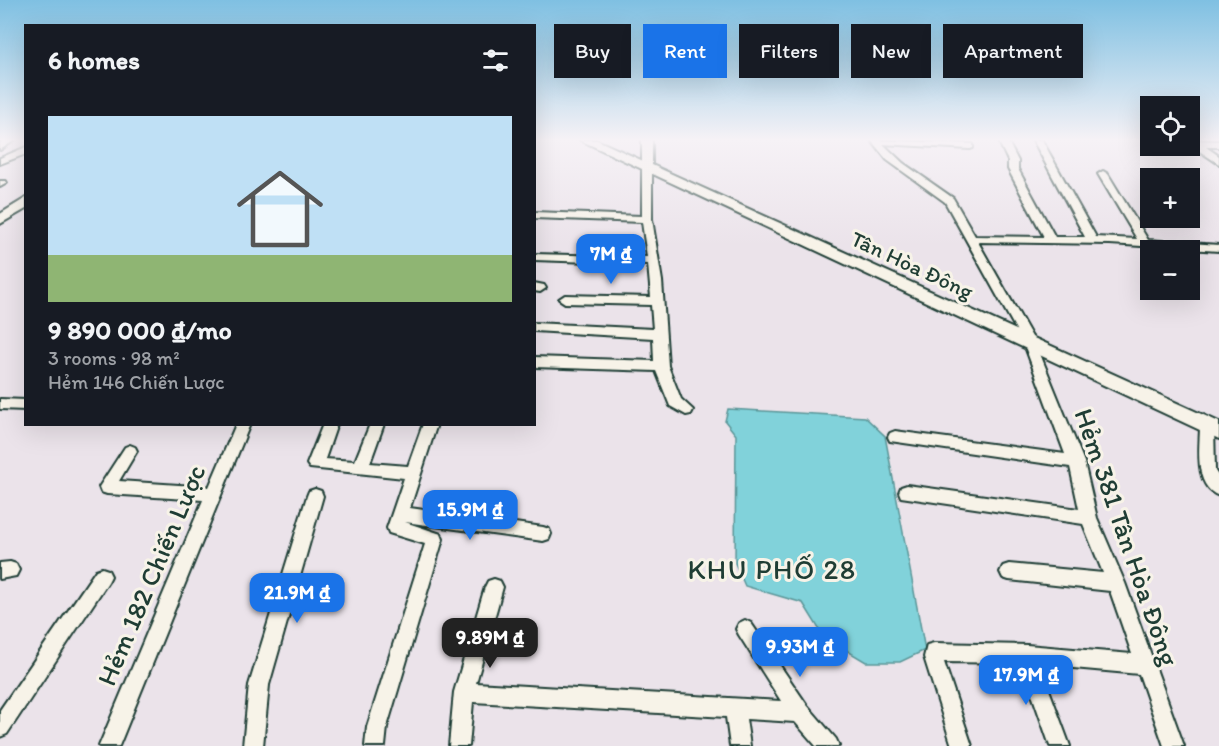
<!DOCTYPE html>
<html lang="en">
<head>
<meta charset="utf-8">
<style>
  :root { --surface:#171b24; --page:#242831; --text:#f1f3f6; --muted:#9ea1a6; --accent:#1a73e8 }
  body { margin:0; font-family:Itim,sans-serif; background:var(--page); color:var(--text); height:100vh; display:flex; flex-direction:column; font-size:22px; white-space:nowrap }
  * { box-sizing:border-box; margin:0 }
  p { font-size:20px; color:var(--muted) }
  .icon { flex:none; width:33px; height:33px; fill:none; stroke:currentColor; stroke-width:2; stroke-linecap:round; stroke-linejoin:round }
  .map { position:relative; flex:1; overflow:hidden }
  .details { position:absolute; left:24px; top:24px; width:512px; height:402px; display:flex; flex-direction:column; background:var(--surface); border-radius:0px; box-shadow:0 6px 24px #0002 }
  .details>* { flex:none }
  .banner { position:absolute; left:554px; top:24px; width:570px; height:54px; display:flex; gap:12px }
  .buttons { position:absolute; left:1140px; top:96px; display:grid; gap:12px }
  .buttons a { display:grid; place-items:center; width:60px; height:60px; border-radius:0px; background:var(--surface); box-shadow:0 6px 24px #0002; font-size:30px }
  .price { position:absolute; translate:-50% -51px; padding:0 14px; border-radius:12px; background:var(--accent); color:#fff; font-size:20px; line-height:39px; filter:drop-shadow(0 2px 3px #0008) }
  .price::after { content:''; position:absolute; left:50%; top:36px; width:18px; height:14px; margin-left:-9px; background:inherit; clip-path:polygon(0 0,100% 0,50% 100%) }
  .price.active { background:#222; color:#fff }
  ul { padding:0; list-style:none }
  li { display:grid; align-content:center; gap:12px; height:318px; padding:0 24px }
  li span { display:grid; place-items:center; height:186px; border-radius:0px; color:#555 }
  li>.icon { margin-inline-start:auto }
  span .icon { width:108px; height:108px; fill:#fffc; stroke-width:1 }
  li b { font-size:26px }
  h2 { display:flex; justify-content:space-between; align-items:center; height:72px; padding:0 24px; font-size:26px }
  .pill { padding:0 21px; border-radius:0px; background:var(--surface); box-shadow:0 6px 24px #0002; font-size:21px; line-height:54px }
  .pill.active { background:var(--accent); color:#fff }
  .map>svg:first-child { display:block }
</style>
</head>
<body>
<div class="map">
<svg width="1219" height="746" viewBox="0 0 1219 746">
  <rect width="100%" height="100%" fill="#ebe3ea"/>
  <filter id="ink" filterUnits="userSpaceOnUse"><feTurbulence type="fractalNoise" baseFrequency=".0167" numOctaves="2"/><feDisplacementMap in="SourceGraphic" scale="12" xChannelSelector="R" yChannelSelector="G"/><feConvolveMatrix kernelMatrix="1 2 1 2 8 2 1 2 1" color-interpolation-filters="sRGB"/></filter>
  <g filter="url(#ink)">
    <path fill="#81d2da" stroke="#5a9698" stroke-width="1.5" d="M 728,409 L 865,417 L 885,436 L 925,650 L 900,662 L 866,662 L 824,637 L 803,603 L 745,586 L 735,563 L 736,435 L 725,421 Z"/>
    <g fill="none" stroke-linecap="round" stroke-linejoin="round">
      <g stroke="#1f3d34" stroke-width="4">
        <g id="street">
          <path d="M 4,140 L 15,140 L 0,150 L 0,143 Z"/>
          <path d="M 642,140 L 652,140 L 652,219 L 662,281 L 668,366 L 681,399 L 693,410 L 691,414 L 686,415 L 670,406 L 656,371 L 534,367 L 534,357 L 654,361 L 653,338 L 534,331 L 534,323 L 653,329 L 651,305 L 565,303 L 559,299 L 565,295 L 651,297 L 648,264 L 534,260 L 534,254 L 647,257 L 642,222 L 534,218 L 534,212 L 642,216 Z"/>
          <path d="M 871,140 L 973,144 L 973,148 L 970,149 L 883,144 L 903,163 L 953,198 L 975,236 L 1044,237 L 1008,169 L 1008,161 L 998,140 L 1007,140 L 1018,161 L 1018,169 L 1055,237 L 1085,237 L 1033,140 L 1042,140 L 1096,237 L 1137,239 L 1098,174 L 1103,171 L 1108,174 L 1148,240 L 1219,245 L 1219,251 L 1110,244 L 978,242 L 1036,344 L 1084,462 L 1097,518 L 1125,583 L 1184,746 L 1164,746 L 1139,674 L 1040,665 L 1070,746 L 1050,746 L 1021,663 L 944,662 L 972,746 L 952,746 L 924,657 L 927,645 L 934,643 L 1027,645 L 1132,654 L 1110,591 L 1009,580 L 1003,578 L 1000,572 L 1003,566 L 1009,564 L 1103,573 L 1083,524 L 901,497 L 899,492 L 901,487 L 907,485 L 1079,509 L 1070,467 L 890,441 L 888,437 L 890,433 L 895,431 L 1065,454 L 1024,344 L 945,202 L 887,160 Z"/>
          <path d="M 1190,140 L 1219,141 L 1219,147 L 1206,147 L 1219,156 L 1219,164 L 1192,146 Z"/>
          <path d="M 26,147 L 26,154 L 0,164 L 0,158 Z"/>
          <path d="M 0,181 L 6,181 L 7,183 L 0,187 Z"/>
          <path d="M 534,283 L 544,285 L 546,288 L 540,292 L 534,291 Z"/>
          <path d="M 0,399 L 26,400 L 26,410 L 0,409 Z"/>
          <path d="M 1207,419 L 1212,421 L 1214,425 L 1215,471 L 1219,477 L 1219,496 C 1193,486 1200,447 1200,425 L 1202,421 Z"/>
          <path d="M 236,424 L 250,424 L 119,746 L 99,746 L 203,500 L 107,494 L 101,492 L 99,487 L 125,447 L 130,445 L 135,447 L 137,451 L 119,481 L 209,487 Z"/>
          <path d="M 323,424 L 337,424 L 325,459 L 355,461 L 370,424 L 384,424 L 370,463 L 408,466 L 423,424 L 437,424 L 410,508 L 543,527 L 549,529 L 551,534 L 549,539 L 543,541 L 405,522 L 441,534 L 443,539 L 387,727 L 385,746 L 365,746 L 367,727 L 425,544 L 389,533 L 387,528 L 404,478 L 310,468 L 307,464 Z"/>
          <path d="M 315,489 L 321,491 L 323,496 L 269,685 L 263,746 L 243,746 L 249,685 L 307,496 L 309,491 Z"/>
          <path d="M 10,562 L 16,564 L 19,570 L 16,576 L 0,579 L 0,563 Z"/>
          <path d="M 102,568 L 108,570 L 111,576 L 108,582 L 7,734 L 0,737 L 0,710 L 96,570 Z"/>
          <path d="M 494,579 L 500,581 L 503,587 L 476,683 L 781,701 L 739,635 L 736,629 L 739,623 L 745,620 L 751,623 L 807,705 L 836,739 L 839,746 L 816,746 L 795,722 L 746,719 L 750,746 L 730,746 L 726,717 L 473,702 L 469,746 L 449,746 L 454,692 L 485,587 L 488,581 Z"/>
        </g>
      </g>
      <g stroke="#1f3d34" stroke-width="4">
        <g id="secondary">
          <path d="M 580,140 L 597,140 L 1219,422 L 1219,439 Z"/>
          <path d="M 26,198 L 26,209 L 0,224 L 0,214 Z"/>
        </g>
      </g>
      <use href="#street" fill="#f7f3e8" fill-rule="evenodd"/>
      <use href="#secondary" fill="#f7f3e8" fill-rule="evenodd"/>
    </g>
  </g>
  <linearGradient id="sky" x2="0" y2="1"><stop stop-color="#7fc0e2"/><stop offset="0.57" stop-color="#f6f2f6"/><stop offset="1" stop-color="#f6f2f6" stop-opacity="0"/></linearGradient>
  <rect width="1219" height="245" fill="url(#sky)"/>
  <g text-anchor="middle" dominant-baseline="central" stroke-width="6" stroke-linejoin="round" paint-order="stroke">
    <g font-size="22" fill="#1f3d34" stroke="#f7f3e8">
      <text transform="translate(912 265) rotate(25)">Tân Hòa Đông</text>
    </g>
    <g font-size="27" fill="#1f3d34" stroke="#f7f3e8">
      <text transform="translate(1127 537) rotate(71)">Hẻm 381 Tân Hòa Đông</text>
      <text transform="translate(151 575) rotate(-67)">Hẻm 182 Chiến Lược</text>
    </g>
    <g font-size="28" letter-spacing="1.5" fill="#1f3d34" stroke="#f7f3e8">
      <text x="772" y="569">KHU PHỐ 28</text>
    </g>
  </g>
</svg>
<div class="buttons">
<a><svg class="icon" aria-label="locate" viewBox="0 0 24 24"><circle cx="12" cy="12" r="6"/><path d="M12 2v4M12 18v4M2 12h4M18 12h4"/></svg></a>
<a>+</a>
<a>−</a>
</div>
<b class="price" style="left:611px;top:285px">7M ₫</b>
<b class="price" style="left:470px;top:541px">15.9M ₫</b>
<b class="price" style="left:297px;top:624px">21.9M ₫</b>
<b class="price active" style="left:490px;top:669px">9.89M ₫</b>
<b class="price" style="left:800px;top:678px">9.93M ₫</b>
<b class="price" style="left:1026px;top:706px">17.9M ₫</b>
<div class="banner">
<a class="pill">Buy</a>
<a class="pill active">Rent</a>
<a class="pill">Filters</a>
<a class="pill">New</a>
<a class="pill">Apartment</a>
</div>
<section class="details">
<h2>6 homes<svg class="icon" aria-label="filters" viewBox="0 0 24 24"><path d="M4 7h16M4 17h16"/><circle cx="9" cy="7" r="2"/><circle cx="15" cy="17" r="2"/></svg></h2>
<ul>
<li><span style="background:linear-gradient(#bfe0f5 75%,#8fb573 0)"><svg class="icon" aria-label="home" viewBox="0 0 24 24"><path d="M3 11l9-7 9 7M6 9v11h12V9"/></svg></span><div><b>9 890 000 ₫/mo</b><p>3 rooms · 98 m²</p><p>Hẻm 146 Chiến Lược</p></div></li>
</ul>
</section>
</div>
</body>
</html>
